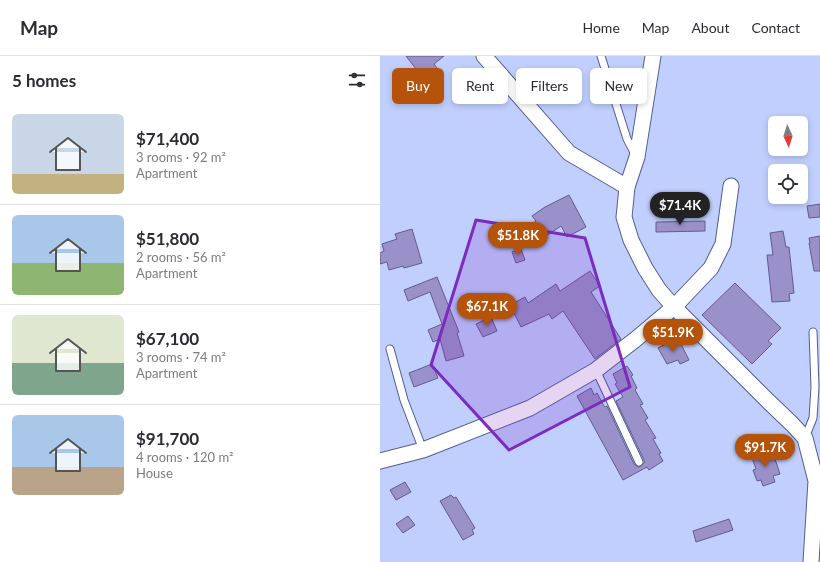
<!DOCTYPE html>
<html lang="en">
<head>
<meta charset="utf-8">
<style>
  :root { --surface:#fff; --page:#f2f2f3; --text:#2b2b33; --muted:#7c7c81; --line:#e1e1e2; --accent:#b45309 }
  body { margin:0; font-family:Lato,sans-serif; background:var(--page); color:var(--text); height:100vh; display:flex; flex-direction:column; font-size:15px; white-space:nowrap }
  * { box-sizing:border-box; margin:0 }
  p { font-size:13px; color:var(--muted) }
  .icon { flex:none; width:22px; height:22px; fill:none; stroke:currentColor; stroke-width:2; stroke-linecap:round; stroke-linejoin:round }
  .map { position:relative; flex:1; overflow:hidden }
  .sheet { display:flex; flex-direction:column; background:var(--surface); width:380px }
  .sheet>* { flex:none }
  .banner { position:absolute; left:12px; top:12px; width:368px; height:36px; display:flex; gap:8px }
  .needle { width:26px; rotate:176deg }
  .buttons { position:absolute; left:388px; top:60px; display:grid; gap:8px }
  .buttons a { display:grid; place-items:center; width:40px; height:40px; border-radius:6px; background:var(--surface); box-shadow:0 2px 6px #0003; font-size:20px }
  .price { position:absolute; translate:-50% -34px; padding:0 9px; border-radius:14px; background:var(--accent); color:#fff; font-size:13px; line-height:26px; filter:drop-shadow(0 1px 2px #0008) }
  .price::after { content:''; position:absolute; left:50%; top:24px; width:12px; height:9px; margin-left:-6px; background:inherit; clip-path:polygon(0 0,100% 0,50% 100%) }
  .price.on { background:#222; color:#fff }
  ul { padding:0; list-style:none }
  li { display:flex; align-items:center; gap:12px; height:100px; padding:0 12px }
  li+li { border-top:1px solid var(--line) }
  li span { display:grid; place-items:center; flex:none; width:112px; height:80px; border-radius:6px; color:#555 }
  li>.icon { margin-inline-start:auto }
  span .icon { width:48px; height:48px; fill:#fffc; stroke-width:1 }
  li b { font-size:17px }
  h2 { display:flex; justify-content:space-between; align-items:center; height:48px; padding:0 12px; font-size:17px }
  .tag { padding:0 14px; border-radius:6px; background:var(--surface); box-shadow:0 2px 6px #0003; font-size:14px; line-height:36px }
  .tag.on { background:var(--accent); color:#fff }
  header { display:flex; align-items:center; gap:24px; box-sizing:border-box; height:56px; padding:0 20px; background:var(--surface); border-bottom:1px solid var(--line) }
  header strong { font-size:19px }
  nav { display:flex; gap:22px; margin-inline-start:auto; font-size:14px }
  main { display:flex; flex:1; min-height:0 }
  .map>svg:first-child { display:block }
</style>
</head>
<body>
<header>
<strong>Map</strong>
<nav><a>Home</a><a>Map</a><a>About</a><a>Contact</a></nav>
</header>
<main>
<section class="sheet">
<h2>5 homes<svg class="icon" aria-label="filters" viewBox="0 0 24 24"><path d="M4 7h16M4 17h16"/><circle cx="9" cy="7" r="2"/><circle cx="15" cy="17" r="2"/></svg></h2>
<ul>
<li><span style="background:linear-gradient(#c9d6e8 75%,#c2b280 0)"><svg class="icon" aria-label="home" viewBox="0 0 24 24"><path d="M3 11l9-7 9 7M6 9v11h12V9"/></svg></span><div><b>$71,400</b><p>3 rooms · 92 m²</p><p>Apartment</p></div></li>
<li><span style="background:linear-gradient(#a9c7e8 60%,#8fb573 0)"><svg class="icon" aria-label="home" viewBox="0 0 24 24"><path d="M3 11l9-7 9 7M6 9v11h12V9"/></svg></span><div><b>$51,800</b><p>2 rooms · 56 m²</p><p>Apartment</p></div></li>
<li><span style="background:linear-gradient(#dfe7d0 60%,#7fa58c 0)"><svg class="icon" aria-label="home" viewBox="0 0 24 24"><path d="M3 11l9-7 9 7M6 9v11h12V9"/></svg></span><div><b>$67,100</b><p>3 rooms · 74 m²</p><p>Apartment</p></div></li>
<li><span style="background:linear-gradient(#a9c7e8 65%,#b9a48a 0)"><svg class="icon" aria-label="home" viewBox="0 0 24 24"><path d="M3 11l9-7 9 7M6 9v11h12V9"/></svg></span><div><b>$91,700</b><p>4 rooms · 120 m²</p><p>House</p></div></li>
</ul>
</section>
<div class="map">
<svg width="440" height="506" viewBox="0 0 440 506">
  <rect width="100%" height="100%" fill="#c1cffe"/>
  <g fill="#9a91ca" stroke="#645a8f">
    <path d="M 26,0 L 64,0 L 54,8 L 57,12 L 43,22 Z"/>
    <path d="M 189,139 L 206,171 L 187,181 L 181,170 L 162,183 L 152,168 L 156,165 L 152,160 L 165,151 Z"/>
    <path d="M 440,148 L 440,161 L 429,162 L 427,150 Z"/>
    <path d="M 325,165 L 325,175 L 276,176 L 276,166 Z"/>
    <path d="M 32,173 L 42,207 L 24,212 L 23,210 L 9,214 L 7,206 L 0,208 L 0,197 L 4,195 L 2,188 L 17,183 L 15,178 Z"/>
    <path d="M 403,175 L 406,191 L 409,191 L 414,237 L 409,238 L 410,245 L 392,246 L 387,199 L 393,199 L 390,177 Z"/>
    <path d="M 440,180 L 440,215 L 434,215 L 429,187 L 430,187 L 429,182 Z"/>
    <path d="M 141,193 L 145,204 L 136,207 L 132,196 Z"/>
    <path d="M 210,215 L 220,230 L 211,236 L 241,283 L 215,303 L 183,255 L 172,263 L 169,258 L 141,271 L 130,249 L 145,241 L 148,247 L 176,228 L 180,235 Z"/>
    <path d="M 57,221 L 79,276 L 77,277 L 84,300 L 66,305 L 60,283 L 53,286 L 48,274 L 62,268 L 50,236 L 28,245 L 24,234 Z"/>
    <path d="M 355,227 L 401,272 L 388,285 L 392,288 L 372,308 L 322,259 Z"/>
    <path d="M 111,261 L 117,275 L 103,281 L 96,268 Z"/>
    <path d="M 291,285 L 295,288 L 300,286 L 309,304 L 300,308 L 298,304 L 287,308 L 278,292 Z"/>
    <path d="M 52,308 L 58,322 L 34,331 L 29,317 Z"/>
    <path d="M 247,310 L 253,319 L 251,320 L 257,332 L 255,334 L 263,348 L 260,349 L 268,362 L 265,364 L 276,382 L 273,383 L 281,397 L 279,398 L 283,405 L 269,414 L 267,411 L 243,424 L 197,340 L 211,332 L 214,339 L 217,337 L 224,350 L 225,351 L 227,350 L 254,408 L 258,411 L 261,410 L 264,407 L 264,404 L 236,345 L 243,341 L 235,328 L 237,327 L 233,318 Z"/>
    <path d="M 386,394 L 388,402 L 394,400 L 400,418 L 393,420 L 395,426 L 383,430 L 381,424 L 377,425 L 373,414 L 376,413 L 371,399 Z"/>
    <path d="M 25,426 L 31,436 L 16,444 L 10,434 Z"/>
    <path d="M 71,439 L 74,442 L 76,441 L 95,472 L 92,474 L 94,478 L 83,484 L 60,445 Z"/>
    <path d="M 28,460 L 35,469 L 23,477 L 16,468 Z"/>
    <path d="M 349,463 L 353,474 L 316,486 L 313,475 Z"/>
  </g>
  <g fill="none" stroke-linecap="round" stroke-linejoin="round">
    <g stroke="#515e92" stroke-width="9">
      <g id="service">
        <path d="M 221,0 L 247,83 L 255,98"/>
        <path d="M 10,293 L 24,344 L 43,394"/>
        <path d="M 216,314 L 259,406"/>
        <path d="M 425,382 L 433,362 L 435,331 L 433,276"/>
      </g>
    </g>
    <g stroke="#515e92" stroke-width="17">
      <g id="minor">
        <path d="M 104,0 L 189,97 L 247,131"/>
        <path d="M 273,0 L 257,101 L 247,131 L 244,161 L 251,184 L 265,212 L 279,234 L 294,251 L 389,346 L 412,368 L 425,382 L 436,425 L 431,506"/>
        <path d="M 0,405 L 43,394 L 150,352 L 216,314 L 256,283 L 294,251 L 331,212 L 343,188 L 351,130"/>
      </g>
    </g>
    <use href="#service" stroke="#fff" stroke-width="7"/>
    <use href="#minor" stroke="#fff" stroke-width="15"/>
  </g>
  <path fill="#7b2cbf" fill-opacity="0.2" stroke="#7b2cbf" stroke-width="3" stroke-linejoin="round" d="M 96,164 L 205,182 L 250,331 L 129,394 L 51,309 Z"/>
</svg>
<div class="buttons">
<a><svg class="needle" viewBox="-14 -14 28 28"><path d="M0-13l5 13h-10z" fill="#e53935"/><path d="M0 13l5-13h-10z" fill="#7c7c81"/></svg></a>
<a><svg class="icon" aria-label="locate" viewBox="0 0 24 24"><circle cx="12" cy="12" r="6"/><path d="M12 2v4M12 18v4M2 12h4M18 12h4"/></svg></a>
</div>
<b class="price on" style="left:300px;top:170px">$71.4K</b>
<b class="price" style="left:138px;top:200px">$51.8K</b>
<b class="price" style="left:107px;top:271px">$67.1K</b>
<b class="price" style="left:293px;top:297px">$51.9K</b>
<b class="price" style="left:385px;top:412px">$91.7K</b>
<div class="banner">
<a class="tag on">Buy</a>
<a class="tag">Rent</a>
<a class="tag">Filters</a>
<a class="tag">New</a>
</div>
</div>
</main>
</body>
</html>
